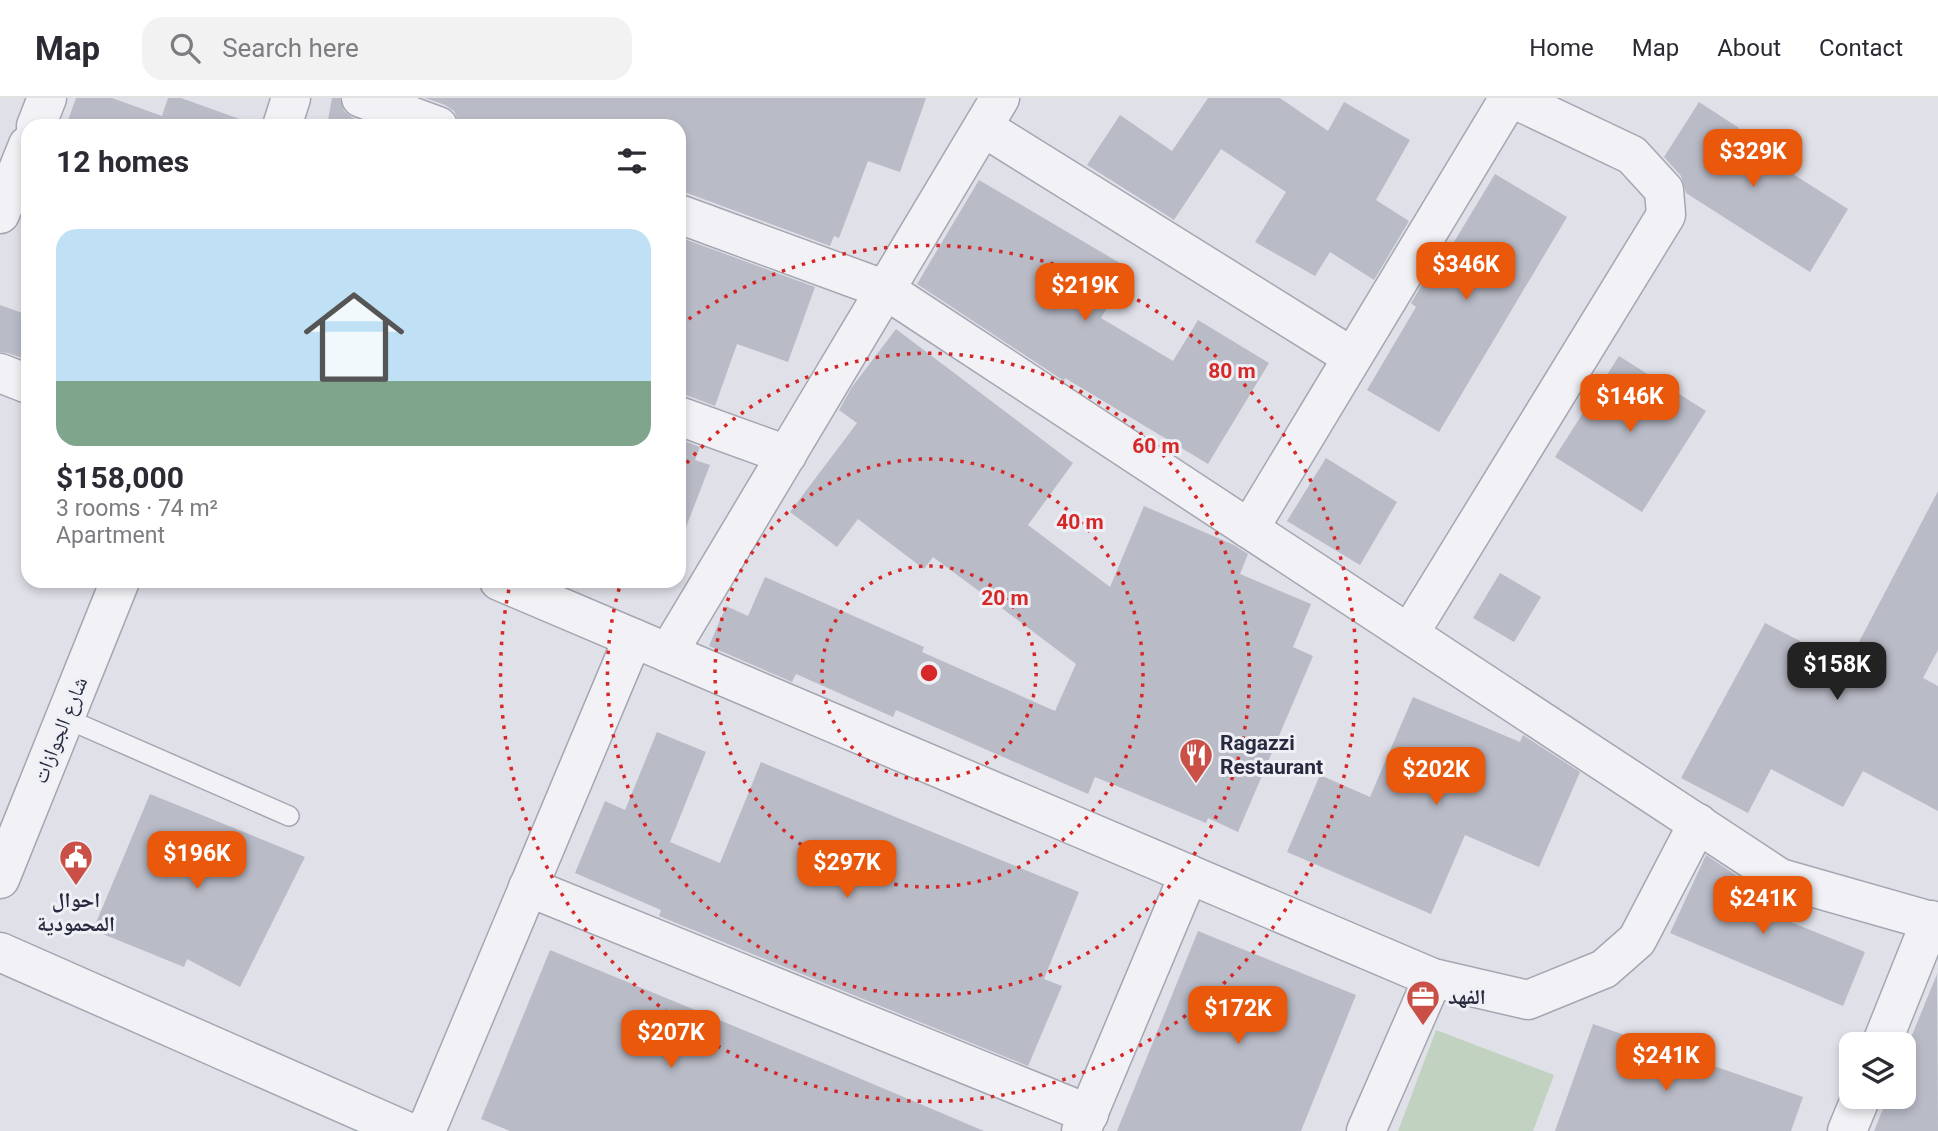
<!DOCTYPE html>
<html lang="en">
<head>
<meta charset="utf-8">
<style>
  :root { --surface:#fff; --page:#f2f2f3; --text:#2b2b33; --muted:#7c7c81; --line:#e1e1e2; --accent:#ea580c }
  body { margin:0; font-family:Roboto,"Noto Naskh Arabic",sans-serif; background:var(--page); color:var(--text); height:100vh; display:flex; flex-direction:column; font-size:26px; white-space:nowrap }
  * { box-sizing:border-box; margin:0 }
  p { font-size:23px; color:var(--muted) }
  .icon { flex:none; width:38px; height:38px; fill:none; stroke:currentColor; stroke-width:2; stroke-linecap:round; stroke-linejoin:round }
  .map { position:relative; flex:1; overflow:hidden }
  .sheet { position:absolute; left:21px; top:21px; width:665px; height:469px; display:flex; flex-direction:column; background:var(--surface); border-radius:21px; box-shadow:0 4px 10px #0003 }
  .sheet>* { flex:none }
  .buttons { position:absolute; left:1839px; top:934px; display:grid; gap:14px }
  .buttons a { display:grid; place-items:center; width:77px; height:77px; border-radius:14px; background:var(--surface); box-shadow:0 4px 10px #0003; font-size:35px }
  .price { position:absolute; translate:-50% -60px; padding:0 16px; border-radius:14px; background:var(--accent); color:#fff; font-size:23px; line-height:46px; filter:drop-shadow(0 2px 4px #0008) }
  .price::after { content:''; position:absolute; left:50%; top:42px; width:21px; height:16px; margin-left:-10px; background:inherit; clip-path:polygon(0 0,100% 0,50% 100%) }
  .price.current { background:#222; color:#fff }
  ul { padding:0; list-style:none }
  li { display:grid; align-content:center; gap:14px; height:371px; padding:0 35px }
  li+li { border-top:2px solid var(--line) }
  li span { display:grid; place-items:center; height:217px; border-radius:21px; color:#555 }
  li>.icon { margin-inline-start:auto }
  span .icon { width:126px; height:126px; fill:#fffc; stroke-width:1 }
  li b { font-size:30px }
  h2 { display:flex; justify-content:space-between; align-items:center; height:84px; padding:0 35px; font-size:30px }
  header { display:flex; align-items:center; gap:42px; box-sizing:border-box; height:98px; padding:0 35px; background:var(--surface); border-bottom:2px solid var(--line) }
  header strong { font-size:33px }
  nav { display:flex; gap:38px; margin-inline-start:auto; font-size:24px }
  .search { width:490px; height:63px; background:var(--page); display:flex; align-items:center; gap:18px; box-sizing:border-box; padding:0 24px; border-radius:21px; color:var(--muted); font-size:26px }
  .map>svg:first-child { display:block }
</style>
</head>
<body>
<header>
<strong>Map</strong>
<div class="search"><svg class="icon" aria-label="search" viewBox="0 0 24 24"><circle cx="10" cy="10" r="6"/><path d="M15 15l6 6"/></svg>Search here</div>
<nav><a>Home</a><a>Map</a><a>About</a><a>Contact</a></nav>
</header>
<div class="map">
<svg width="1938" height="1033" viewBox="0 0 1938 1033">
  <rect width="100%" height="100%" fill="#dfe0e8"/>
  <path fill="#c1d2c0" d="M 1436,932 L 1554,977 L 1533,1033 L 1398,1033 Z"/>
  <g fill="#b9bbc7">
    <path d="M 76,0 L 112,0 L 162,18 L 168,0 L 181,0 L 248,24 L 247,28 L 66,28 Z"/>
    <path d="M 332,0 L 340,0 L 344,13 L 353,20 L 374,28 L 327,28 Z"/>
    <path d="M 425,0 L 926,0 L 900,74 L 868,63 L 839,140 L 834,138 L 830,148 L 687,95 L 679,95 L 679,28 L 459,28 L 459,24 L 454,13 L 445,7 Z"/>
    <path d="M 1208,0 L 1280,0 L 1328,33 L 1344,4 L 1410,42 L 1376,102 L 1409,123 L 1374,182 L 1330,154 L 1315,178 L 1255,144 L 1286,94 L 1221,51 L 1174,122 L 1087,67 L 1120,17 L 1172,53 Z"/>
    <path d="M 1699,4 L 1739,30 L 1733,38 L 1848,111 L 1810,174 L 1686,95 L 1681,78 L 1664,59 Z"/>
    <path d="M 1495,76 L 1567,119 L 1439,334 L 1367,292 L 1416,209 L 1411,205 L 1446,146 L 1451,149 Z"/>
    <path d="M 979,82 L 1130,171 L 1101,220 L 1173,263 L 1198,222 L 1269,265 L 1208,366 L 1065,280 L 1064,283 L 917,186 Z"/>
    <path d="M 679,139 L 815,189 L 788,264 L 737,246 L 715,308 L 686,297 L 679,297 Z"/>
    <path d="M 0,207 L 28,217 L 28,262 L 8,255 L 0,254 Z"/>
    <path d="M 896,231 L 1073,365 L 1028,427 L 1110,489 L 1144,408 L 1234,447 L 1248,456 L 1240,476 L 1311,506 L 1293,549 L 1313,558 L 1238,734 L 1208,720 L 1206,725 L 1095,679 L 1088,696 L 896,612 L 893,619 L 796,576 L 792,584 L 709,548 L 726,508 L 748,518 L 765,479 L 924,549 L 922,554 L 1055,613 L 1076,566 L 987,499 L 933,459 L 924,471 L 858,421 L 837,449 L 790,414 L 857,325 L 839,312 L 852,289 Z"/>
    <path d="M 1619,258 L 1706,313 L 1642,414 L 1555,359 Z"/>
    <path d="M 679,341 L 700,349 L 695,362 L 710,367 L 681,442 L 679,442 Z"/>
    <path d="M 1326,360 L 1397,404 L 1360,467 L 1287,423 Z"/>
    <path d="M 1938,393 L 1938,552 L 1923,580 L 1938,588 L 1938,713 L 1863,673 L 1843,709 L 1771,671 L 1748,715 L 1681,680 L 1765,525 L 1847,567 Z"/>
    <path d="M 1500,475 L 1541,499 L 1514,544 L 1473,520 Z"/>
    <path d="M 1413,599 L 1520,644 L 1523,637 L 1580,674 L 1539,769 L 1465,737 L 1431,816 L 1287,754 L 1320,677 L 1370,699 Z"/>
    <path d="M 657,634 L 706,654 L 670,744 L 720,765 L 761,664 L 1079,794 L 1044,881 L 1062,888 L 1028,968 L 659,818 L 661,812 L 575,775 L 605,703 L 625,712 Z"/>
    <path d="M 150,696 L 305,759 L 240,889 L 187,861 L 184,869 L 93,832 Z"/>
    <path d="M 1706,757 L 1758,792 L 1751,808 L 1865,854 L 1843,908 L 1670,835 Z"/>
    <path d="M 1198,833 L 1356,897 L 1301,1033 L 1117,1033 Z"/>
    <path d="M 550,852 L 828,967 L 984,1033 L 510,1033 L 481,1021 Z"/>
    <path d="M 1937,876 L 1938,1033 L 1874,1033 L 1888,999 L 1904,999 L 1904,957 Z"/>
    <path d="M 1593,926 L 1803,999 L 1791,1033 L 1555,1033 Z"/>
  </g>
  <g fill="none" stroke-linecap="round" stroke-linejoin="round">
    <g stroke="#a4a6b2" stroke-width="22">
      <path id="service" d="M 65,620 L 289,718"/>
    </g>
    <g stroke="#a4a6b2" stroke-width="41">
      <g id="minor">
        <path d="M 361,0 L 438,28"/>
        <path d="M 36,28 L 47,0"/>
        <path d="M 282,28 L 291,0"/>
        <path d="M 983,29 L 1352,259"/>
        <path d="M 0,116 L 28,47"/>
        <path d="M 679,116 L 886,192 L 1780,780 L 1938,825"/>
        <path d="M 0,275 L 28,286"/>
        <path d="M 679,318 L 787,357"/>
        <path d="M 1249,431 L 1509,0"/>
        <path d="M 499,483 L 1433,880 L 1528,902 L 1604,871 L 1637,842 L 1698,725"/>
        <path d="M 1409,536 L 1666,117 L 1664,92 L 1632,57 L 1512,0"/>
        <path d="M 668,555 L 1000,0"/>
        <path d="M 0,781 L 120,483"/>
        <path d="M 528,789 L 1089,1016"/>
        <path d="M 0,854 L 406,1033"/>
        <path d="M 1881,947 L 1931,822"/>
        <path d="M 426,1033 L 633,540"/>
        <path d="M 1081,1033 L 1189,776"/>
        <path d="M 1366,1033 L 1433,880"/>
        <path d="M 1847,1033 L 1861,999"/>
      </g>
    </g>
    <use href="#service" stroke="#f2f2f6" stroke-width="19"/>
    <use href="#minor" stroke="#f2f2f6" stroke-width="38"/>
  </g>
  <g fill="none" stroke="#d62828" stroke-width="3.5" stroke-dasharray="3.5 7">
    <circle cx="929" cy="575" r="107"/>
    <circle cx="929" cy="575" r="214"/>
    <path d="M680 373A321 321 0 1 1 621 484"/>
    <path d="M680 227A428 428 0 1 1 510 486"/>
  </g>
  <defs>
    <g id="restaurant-pin" transform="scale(1.75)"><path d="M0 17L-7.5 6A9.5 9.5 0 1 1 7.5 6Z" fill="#ca5047" stroke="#eef0f5"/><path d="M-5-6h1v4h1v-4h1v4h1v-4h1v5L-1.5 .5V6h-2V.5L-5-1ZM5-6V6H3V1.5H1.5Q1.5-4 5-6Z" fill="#fff"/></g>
    <g id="civic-pin" transform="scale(1.75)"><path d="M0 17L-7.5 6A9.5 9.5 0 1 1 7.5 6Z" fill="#ca5047" stroke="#eef0f5"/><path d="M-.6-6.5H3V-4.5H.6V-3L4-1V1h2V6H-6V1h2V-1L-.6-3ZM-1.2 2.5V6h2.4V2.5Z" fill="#fff"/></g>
    <g id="office-pin" transform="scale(1.75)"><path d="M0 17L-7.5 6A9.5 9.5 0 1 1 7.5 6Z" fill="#ca5047" stroke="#eef0f5"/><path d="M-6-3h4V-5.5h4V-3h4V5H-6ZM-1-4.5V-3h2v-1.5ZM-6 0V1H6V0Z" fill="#fff"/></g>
  </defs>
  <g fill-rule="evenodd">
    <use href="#restaurant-pin" x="1196" y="657"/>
    <use href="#civic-pin" x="76" y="759"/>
    <use href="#office-pin" x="1423" y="899"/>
  </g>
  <g text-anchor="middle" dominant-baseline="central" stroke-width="6" stroke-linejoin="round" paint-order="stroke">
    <g font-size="21" fill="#282b3f" stroke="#eef0f5">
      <text transform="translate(60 632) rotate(-68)">شارع الجوازات</text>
    </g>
    <g font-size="21" font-weight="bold" fill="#282b3f" stroke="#eef0f5" text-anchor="start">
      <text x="1220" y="645">Ragazzi<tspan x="1220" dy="24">Restaurant</tspan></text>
      <text x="76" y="802" text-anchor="middle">احوال<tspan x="76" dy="24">المحمودية</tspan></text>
      <text x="1448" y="899">الفهد</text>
    </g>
  </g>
  <circle cx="929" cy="575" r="10" fill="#d62828" stroke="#eef0f5" stroke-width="3.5"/>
  <g font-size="21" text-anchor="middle" font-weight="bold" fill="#d62828" stroke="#eef0f5" stroke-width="6" stroke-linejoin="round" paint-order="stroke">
    <text x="1232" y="280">80 m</text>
    <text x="1156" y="355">60 m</text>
    <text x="1080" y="431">40 m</text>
    <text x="1005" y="507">20 m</text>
  </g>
</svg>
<div class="buttons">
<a><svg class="icon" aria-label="layers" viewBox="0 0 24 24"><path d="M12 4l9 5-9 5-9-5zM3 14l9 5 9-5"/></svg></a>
</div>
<b class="price" style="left:1753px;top:91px">$329K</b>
<b class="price" style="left:1466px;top:204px">$346K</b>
<b class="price" style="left:1085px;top:225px">$219K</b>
<b class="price" style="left:1630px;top:336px">$146K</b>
<b class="price current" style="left:1837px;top:604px">$158K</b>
<b class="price" style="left:1436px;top:709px">$202K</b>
<b class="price" style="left:197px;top:793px">$196K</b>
<b class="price" style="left:847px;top:802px">$297K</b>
<b class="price" style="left:1763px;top:838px">$241K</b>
<b class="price" style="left:1238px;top:948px">$172K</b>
<b class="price" style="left:671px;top:972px">$207K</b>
<b class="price" style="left:1666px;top:995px">$241K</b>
<section class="sheet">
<h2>12 homes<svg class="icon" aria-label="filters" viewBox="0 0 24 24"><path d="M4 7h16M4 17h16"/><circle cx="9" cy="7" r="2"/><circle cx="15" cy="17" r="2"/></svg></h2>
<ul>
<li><span style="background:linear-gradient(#bfe0f5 70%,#7fa58c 0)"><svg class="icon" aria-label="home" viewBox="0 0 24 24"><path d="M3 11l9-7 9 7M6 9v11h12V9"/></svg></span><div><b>$158,000</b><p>3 rooms · 74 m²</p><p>Apartment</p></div></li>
</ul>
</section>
</div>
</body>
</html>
